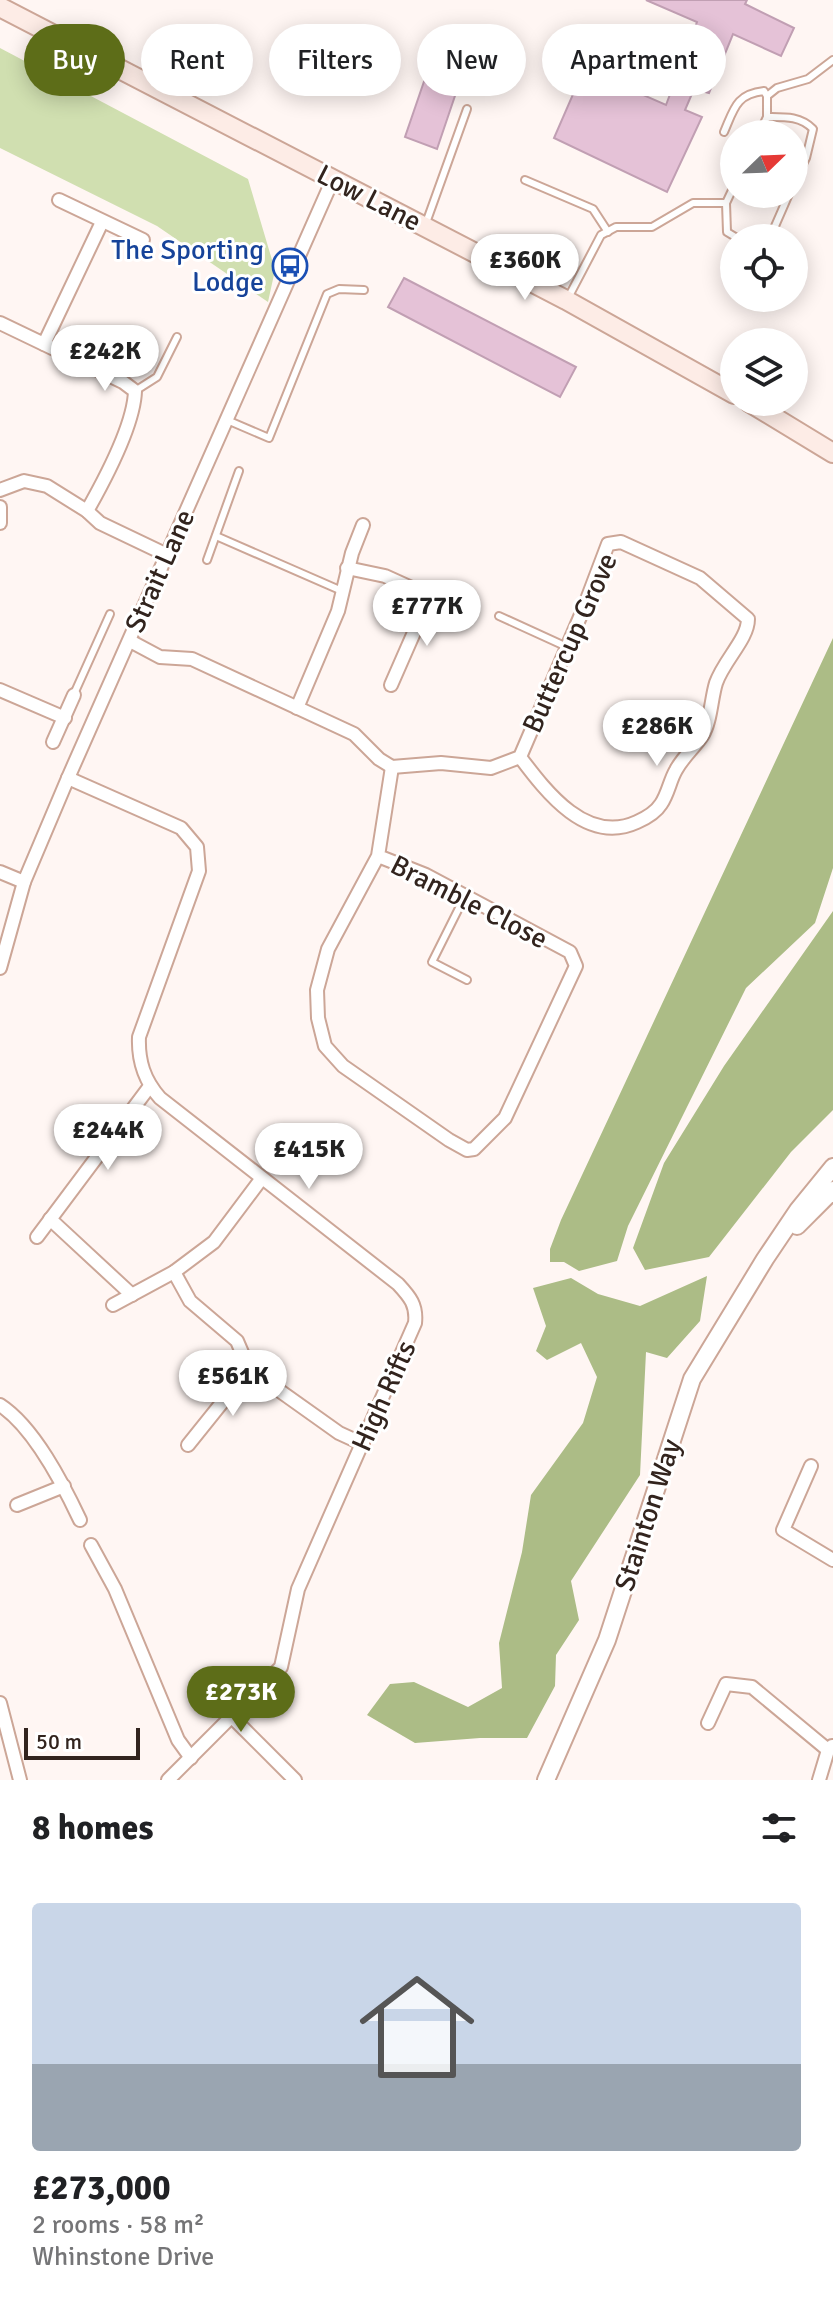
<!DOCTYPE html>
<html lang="en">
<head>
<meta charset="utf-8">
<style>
  :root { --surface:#fff; --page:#f2f2f2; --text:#202124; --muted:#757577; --line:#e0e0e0; --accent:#5d6d18 }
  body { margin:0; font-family:Signika,sans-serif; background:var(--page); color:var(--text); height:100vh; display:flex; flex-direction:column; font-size:30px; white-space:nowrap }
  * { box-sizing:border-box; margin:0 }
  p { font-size:26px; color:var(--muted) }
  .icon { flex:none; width:44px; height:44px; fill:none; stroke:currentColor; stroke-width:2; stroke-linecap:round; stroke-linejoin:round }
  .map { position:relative; height:1780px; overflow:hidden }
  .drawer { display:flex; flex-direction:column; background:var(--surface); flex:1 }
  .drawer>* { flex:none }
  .guide { position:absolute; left:24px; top:24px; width:786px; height:72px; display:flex; gap:16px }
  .needle { width:52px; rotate:67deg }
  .tools { position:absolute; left:720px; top:120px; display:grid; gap:16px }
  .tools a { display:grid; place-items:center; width:88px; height:88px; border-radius:50%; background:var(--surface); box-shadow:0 4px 20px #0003; font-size:40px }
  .scale { position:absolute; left:24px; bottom:20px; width:116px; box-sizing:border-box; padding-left:8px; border:4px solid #32241e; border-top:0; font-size:22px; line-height:28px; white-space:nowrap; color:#32241e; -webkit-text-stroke:6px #fff; paint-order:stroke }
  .price { position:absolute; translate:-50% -68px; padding:0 18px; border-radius:28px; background:#fff; color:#222; font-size:26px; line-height:52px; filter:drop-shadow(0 2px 4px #0008) }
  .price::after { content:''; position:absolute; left:50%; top:48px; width:24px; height:18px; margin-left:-12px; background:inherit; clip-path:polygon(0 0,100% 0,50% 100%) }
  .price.current { background:var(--accent); color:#fff }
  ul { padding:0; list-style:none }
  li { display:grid; align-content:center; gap:16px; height:424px; padding:0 32px }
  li+li { border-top:2px solid var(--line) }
  li span { display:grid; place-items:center; height:248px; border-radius:8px; color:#555 }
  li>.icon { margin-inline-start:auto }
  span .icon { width:144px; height:144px; fill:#fffc; stroke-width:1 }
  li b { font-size:34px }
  h2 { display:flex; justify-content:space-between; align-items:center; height:96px; padding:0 32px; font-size:34px }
  .tag { padding:0 28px; border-radius:36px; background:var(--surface); box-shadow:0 4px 20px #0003; font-size:28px; line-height:72px }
  .tag.current { background:var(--accent); color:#fff }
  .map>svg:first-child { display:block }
</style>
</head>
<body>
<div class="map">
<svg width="833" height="1780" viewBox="0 0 833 1780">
  <rect width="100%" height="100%" fill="#fff6f3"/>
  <path fill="#d0dfb0" d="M 0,48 L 248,179 L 275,270 L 268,302 L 157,226 L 0,148 Z"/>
  <g fill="#acbc86">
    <path d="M 833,638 L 833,868 L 815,923 L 746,988 L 628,1226 L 617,1261 L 579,1271 L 564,1262 L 550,1262 L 550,1249 L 561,1220 Z"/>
    <path d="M 833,911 L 833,1110 L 791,1152 L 709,1257 L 645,1270 L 633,1248 L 664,1163 L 724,1066 Z"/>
    <path d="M 707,1276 L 700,1321 L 667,1358 L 646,1352 L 640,1475 L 571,1581 L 579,1620 L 556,1655 L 555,1686 L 527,1738 L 480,1738 L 415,1743 L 367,1715 L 390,1684 L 414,1682 L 468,1707 L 502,1688 L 499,1643 L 522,1552 L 531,1495 L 583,1423 L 597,1377 L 581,1343 L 547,1360 L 536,1351 L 546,1326 L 533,1288 L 571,1278 L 598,1294 L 640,1306 Z"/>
  </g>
  <g fill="#e5c2d7" stroke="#c19fb3" stroke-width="2">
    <path d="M 646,0 L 747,0 L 745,4 L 794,28 L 781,56 L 733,34 L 709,93 L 694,89 L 685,110 L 702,117 L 667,192 L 554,138 L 584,69 L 666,105 L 697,22 Z"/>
    <path d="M 430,64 L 462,75 L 437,149 L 405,137 Z"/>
    <path d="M 404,278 L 576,367 L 560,397 L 388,307 Z"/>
  </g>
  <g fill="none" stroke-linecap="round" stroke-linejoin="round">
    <g stroke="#cca697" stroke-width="10">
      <g id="service">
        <path d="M 767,96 L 777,88 L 808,79 L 833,60"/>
        <path d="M 767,117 C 785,117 800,116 813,129 L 806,158 L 794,182"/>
        <path d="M 724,132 C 734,109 736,94 764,91 L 767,96"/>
        <path d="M 759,134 L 767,117 L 767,96"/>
        <path d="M 525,180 L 593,209 L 608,232"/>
        <path d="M 734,186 L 726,203 L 727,232 L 737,238"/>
        <path d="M 426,223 L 467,109"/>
        <path d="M 767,238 L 772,233 L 789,194"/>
        <path d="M 568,298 L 601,235 L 616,227 L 652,227 L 693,203 L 726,203"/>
        <path d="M 135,391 L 157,377 L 177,337"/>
        <path d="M 227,420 L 269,438 L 327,294 L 339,289 L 364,290"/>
        <path d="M 216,536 L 342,591"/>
        <path d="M 207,560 L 239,471"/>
        <path d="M 499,616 L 567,647"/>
        <path d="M 74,694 L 110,614"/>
        <path d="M 465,896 L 432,962 L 467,980"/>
      </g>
    </g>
    <g stroke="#cca697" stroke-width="16">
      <g id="minor">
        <path d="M 59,200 L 143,240"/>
        <path d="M 0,323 L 123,382 L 135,391 C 134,425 104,481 87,511"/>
        <path d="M 44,344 L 102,222"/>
        <path d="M 0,490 L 24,481 L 47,486 L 87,511 L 100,523 L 167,555"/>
        <path d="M 0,507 L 0,523"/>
        <path d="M 347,568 L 385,576 L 460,610"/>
        <path d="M 130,641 L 160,657 L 192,659 L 354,734 L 379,759 L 392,767"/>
        <path d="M 391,685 L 430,596"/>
        <path d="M 0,690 L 65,718"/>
        <path d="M 297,708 L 338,611 L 352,553 L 363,525"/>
        <path d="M 53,742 L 74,695"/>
        <path d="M 392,767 L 441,763 L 491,768 L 520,757 L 583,610 L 608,544 L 621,542 L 700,578 L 748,619 C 748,639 724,660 716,683 C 711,699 711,722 702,736 C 694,748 683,757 676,770 C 670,780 668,794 661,804 C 656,812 646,818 637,822 C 587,845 547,793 520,757"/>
        <path d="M 68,778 L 181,828 L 197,847 L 199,871 L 139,1037 C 138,1061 144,1080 160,1098 L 398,1284 C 410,1297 417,1305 415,1323 L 298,1589 L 281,1667 L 168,1780"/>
        <path d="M 378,856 L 426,875 L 570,952 L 576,966 L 505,1118 L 474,1149 L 467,1150 L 449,1140 L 343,1066 L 325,1046 L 318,1018 L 317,990 L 328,949 L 378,856 L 392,767"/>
        <path d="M 0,872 L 24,882"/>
        <path d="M 0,968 L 24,882 L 68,778 L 333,179"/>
        <path d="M 50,1219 L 132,1295"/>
        <path d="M 37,1237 L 150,1086"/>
        <path d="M 174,1272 L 190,1301 L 237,1341 L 249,1369 L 339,1433 L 363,1444"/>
        <path d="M 113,1305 L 174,1272 L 214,1242 L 262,1178"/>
        <path d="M 0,1405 C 34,1427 63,1484 80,1520"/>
        <path d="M 188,1445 L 249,1369"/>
        <path d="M 811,1466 L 783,1530 L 833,1560"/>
        <path d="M 17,1505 L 64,1486"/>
        <path d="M 91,1545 L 115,1589 L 178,1740 L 191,1758"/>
        <path d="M 0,1703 L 20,1780"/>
        <path d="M 232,1717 L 295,1780"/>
        <path d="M 708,1723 L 726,1684 L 752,1687 L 828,1750"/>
        <path d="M 819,1780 L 828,1750 L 832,1746"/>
      </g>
    </g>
    <g stroke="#cca697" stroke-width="20">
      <g id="tertiary">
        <path d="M 797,1226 L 833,1190"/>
        <path d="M 546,1780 L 607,1640 L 692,1379 L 765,1259 L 798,1210 L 833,1167"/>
      </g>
    </g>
    <g stroke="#cca697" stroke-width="22">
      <g id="secondary">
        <path d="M 0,7 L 566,300 L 734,394"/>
        <path d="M 749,402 L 833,453"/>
      </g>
    </g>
    <use href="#service" stroke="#fff" stroke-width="6"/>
    <use href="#minor" stroke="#fff" stroke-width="12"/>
    <use href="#tertiary" stroke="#fff" stroke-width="16"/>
    <use href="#secondary" stroke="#fdece6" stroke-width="18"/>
  </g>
  <defs>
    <g id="bus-ring" transform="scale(1.8)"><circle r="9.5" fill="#fff" stroke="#1a4fb4" stroke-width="1.5"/><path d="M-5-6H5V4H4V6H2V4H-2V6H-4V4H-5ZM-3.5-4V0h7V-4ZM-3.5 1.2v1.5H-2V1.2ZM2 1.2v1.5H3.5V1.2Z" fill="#1a4fb4"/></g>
  </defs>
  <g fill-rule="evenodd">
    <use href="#bus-ring" x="290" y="266"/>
  </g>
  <g text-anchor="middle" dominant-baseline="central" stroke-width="6" stroke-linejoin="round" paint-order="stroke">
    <g font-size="28" fill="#32241e" stroke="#fff">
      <text transform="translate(369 198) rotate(27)">Low Lane</text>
      <text transform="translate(160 571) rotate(-66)">Strait Lane</text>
      <text transform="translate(570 643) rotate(-66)">Buttercup Grove</text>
      <text transform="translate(469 902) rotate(27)">Bramble Close</text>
      <text transform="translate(384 1396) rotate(-66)">High Rifts</text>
      <text transform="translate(648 1515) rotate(-72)">Stainton Way</text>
    </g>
    <g font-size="28" fill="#164399" stroke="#fff" text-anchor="end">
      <text x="264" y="250">The Sporting<tspan x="264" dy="32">Lodge</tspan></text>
    </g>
  </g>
</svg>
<div class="tools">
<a><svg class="needle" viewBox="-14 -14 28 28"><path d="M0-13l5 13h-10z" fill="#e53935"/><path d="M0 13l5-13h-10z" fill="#757577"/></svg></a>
<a><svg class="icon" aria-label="locate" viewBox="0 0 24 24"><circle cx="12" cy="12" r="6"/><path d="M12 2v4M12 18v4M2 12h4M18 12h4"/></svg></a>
<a><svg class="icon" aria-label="layers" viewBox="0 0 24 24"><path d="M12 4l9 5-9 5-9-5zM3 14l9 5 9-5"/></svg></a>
</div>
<div class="scale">50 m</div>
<b class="price" style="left:525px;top:302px">£360K</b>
<b class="price" style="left:105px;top:393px">£242K</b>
<b class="price" style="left:427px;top:648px">£777K</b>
<b class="price" style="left:657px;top:768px">£286K</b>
<b class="price" style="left:108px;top:1172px">£244K</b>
<b class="price" style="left:309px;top:1191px">£415K</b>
<b class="price" style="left:233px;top:1418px">£561K</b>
<b class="price current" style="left:241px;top:1734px">£273K</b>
<div class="guide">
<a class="tag current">Buy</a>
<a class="tag">Rent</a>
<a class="tag">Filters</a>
<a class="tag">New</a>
<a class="tag">Apartment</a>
</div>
</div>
<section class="drawer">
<h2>8 homes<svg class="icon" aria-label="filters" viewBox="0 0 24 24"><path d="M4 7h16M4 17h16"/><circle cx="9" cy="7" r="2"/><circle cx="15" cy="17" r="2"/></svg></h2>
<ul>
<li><span style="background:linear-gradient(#c9d6e8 65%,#9aa5b1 0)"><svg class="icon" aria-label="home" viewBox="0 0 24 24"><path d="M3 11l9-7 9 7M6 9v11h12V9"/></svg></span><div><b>£273,000</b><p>2 rooms · 58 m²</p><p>Whinstone Drive</p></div></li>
</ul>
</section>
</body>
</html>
